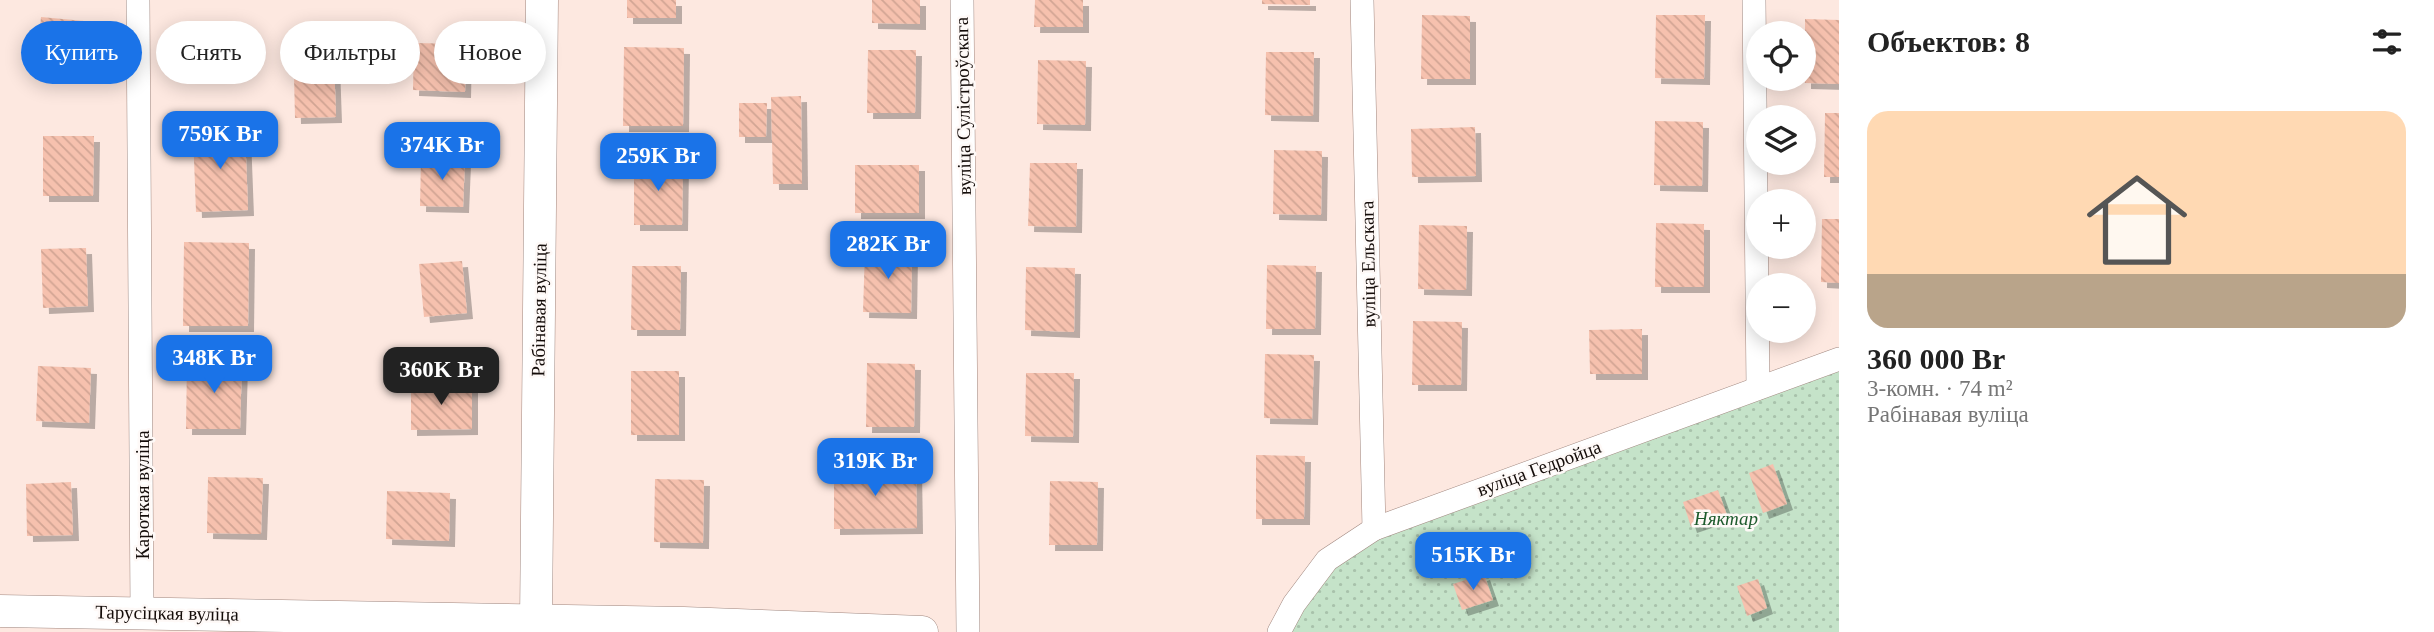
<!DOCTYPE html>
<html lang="ru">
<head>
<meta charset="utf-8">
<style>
  :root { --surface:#fff; --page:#f6f6f6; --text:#222; --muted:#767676; --accent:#1a73e8 }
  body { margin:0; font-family:Georgia,serif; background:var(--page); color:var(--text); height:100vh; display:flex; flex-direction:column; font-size:26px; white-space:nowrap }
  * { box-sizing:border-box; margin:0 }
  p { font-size:23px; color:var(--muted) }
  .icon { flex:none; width:38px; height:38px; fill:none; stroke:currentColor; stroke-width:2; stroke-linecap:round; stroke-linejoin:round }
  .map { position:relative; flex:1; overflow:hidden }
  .side { display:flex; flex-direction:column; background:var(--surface); width:595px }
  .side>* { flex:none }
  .guide { position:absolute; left:21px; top:21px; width:665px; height:63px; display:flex; gap:14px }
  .controls { position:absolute; left:1746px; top:21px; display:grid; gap:14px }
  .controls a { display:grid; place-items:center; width:70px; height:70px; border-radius:50%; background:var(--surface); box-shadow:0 4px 18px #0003; font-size:35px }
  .price { position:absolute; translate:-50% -60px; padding:0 16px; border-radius:14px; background:var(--accent); color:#fff; font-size:23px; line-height:46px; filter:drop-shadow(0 2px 4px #0008) }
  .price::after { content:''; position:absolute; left:50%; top:42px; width:21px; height:16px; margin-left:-10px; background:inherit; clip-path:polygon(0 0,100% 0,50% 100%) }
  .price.selected { background:#222; color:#fff }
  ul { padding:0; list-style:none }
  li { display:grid; align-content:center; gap:14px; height:371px; padding:0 28px }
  li span { display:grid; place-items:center; height:217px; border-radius:21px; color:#555 }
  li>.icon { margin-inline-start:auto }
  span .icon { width:126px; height:126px; fill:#fffc; stroke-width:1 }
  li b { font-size:30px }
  h2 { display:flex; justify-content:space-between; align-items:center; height:84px; padding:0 28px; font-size:30px }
  .chip { padding:0 24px; border-radius:32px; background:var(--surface); box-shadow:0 4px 18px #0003; font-size:24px; line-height:63px }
  .chip.selected { background:var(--accent); color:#fff }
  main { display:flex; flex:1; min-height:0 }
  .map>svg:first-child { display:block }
</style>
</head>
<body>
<main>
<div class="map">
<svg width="1839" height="632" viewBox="0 0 1839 632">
  <defs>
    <pattern id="garden-dots" width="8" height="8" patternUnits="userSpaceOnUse" patternTransform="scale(1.75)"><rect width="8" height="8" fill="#c5e3c9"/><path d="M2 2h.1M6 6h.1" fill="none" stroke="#a8c2ab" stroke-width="1.8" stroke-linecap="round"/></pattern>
    <pattern id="building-back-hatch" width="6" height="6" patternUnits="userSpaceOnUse" patternTransform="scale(1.75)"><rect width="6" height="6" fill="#f6c1ae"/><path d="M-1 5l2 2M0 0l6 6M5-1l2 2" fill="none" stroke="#d2a594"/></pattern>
    <filter id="shadow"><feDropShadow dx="6" dy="6" stdDeviation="0" flood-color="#0004"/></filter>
  </defs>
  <rect width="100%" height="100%" fill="#fde8e0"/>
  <path fill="url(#garden-dots)" d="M 1839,359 L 1839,632 L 1279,632 L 1294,604 L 1374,529 Z"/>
  <g fill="url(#building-back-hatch)" filter="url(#shadow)">
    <rect x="627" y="0" width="49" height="18"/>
    <path d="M 872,0 L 920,0 L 920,24 L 872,23 Z"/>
    <path d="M 1035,0 L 1083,0 L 1083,27 L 1034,27 Z"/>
    <path d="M 1262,0 L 1310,0 L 1310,5 L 1262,4 Z"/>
    <path d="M 1422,15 L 1470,16 L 1470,79 L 1421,79 Z"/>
    <path d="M 1656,15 L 1705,15 L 1704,79 L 1655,78 Z"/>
    <path d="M 41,17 L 84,21 L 79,78 L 36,74 Z"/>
    <path d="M 1805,19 L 1839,20 L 1839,84 L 1805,83 Z"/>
    <path d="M 333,31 L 336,117 L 295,118 L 293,33 Z"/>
    <path d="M 414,43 L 466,44 L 465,92 L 413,90 Z"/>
    <path d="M 624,47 L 684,48 L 683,126 L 623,126 Z"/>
    <path d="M 868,50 L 916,50 L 915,113 L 867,113 Z"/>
    <path d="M 1266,52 L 1314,52 L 1313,116 L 1265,115 Z"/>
    <path d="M 1038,60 L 1086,61 L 1085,125 L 1037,124 Z"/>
    <path d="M 801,96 L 802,184 L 773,184 L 771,97 Z"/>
    <path d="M 739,103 L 767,103 L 766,137 L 739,137 Z"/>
    <path d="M 1825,113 L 1839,113 L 1839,177 L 1824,177 Z"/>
    <path d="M 1655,121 L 1703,122 L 1702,186 L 1654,185 Z"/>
    <path d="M 1475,127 L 1476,176 L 1412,177 L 1411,129 Z"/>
    <path d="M 245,131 L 248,210 L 196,212 L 193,133 Z"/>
    <path d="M 43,136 L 94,136 L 93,196 L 43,196 Z"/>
    <path d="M 1274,150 L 1322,151 L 1321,215 L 1273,214 Z"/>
    <path d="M 421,158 L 465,159 L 463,207 L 420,206 Z"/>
    <path d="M 634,161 L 683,161 L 682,225 L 634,225 Z"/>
    <path d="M 1030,163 L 1077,163 L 1076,227 L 1028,226 Z"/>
    <rect x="855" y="165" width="64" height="48"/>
    <path d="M 1822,219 L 1839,219 L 1839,283 L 1821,282 Z"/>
    <path d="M 1656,223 L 1704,224 L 1704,287 L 1655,287 Z"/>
    <path d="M 1419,225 L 1467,226 L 1466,290 L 1418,289 Z"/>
    <path d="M 184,242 L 249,243 L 248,326 L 183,326 Z"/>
    <path d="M 86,248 L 88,306 L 43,308 L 41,249 Z"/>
    <path d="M 865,249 L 912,250 L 911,313 L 863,312 Z"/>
    <path d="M 462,261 L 467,313 L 424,317 L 419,264 Z"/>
    <path d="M 1267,265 L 1316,266 L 1315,329 L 1266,329 Z"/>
    <path d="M 632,266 L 681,266 L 680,330 L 631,330 Z"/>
    <path d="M 1026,267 L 1075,268 L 1074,332 L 1025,330 Z"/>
    <path d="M 1413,321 L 1462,322 L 1461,385 L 1412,385 Z"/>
    <path d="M 1642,329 L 1642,374 L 1590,374 L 1589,330 Z"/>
    <path d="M 1265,354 L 1314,355 L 1312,419 L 1264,418 Z"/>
    <path d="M 187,361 L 242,361 L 240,429 L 186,429 Z"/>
    <path d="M 867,363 L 915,364 L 914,427 L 866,427 Z"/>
    <path d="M 38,366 L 91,368 L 89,423 L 36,421 Z"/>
    <rect x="631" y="371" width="48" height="64"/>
    <path d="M 1026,373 L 1074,373 L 1073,437 L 1025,436 Z"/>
    <path d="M 411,384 L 472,384 L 472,429 L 411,430 Z"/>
    <path d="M 1256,455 L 1305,456 L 1304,519 L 1256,519 Z"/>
    <path d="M 1773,464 L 1787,504 L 1763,513 L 1749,473 Z"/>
    <path d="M 916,466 L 917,528 L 834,529 L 834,467 Z"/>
    <path d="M 208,477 L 263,478 L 261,534 L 207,533 Z"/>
    <path d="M 655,479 L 704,480 L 703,543 L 654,542 Z"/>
    <path d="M 1050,481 L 1098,482 L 1097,545 L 1049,545 Z"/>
    <path d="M 71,482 L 73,535 L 27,536 L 26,484 Z"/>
    <path d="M 1718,490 L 1727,515 L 1691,527 L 1683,502 Z"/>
    <path d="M 387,491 L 450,493 L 449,541 L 386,539 Z"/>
    <path d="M 1484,574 L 1493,600 L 1462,610 L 1453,584 Z"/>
    <path d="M 1758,579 L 1767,608 L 1747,616 L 1737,586 Z"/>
  </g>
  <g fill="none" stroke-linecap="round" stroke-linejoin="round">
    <g stroke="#a0877f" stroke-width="24">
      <g id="street">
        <path d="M 138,0 L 142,612"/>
        <path d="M 962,0 L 968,632"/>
        <path d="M 1362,0 L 1374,529"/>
        <path d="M 1754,0 L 1758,388"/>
        <path d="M 1279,632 L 1294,604 L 1327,560 L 1374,529 L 1839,359"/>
      </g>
    </g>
    <g stroke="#a0877f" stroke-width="33">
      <g id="secondary">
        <path d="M 0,611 L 684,623 L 922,632"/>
        <path d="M 536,621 L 542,0"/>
      </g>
    </g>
    <use href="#street" stroke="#fff" stroke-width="23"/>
    <use href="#secondary" stroke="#fff" stroke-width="32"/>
  </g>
  <g text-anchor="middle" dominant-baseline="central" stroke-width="5" stroke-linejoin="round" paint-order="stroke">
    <g font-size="19" fill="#140c09" stroke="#fef9f7">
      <text transform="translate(963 106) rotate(-91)">вуліца Сулістроўскага</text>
      <text transform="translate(1368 264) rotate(-91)">вуліца Ельскага</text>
      <text transform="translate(539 310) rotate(-89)">Рабінавая вуліца</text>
      <text transform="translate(1539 468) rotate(-20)">вуліца Гедройца</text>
      <text transform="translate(142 495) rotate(-90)">Кароткая вуліца</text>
      <text transform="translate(167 613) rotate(1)">Тарусіцкая вуліца</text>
    </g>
    <g font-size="19" font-style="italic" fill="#1e5b2d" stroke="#fef9f7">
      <text x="1726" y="518">Няктар</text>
    </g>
  </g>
</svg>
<div class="controls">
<a><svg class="icon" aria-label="locate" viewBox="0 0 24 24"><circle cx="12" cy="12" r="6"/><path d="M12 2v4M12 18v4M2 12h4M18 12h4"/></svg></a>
<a><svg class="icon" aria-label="layers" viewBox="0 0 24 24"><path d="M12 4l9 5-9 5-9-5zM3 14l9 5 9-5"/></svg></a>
<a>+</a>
<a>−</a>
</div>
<b class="price" style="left:220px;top:171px">759K Br</b>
<b class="price" style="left:442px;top:182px">374K Br</b>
<b class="price" style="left:658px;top:193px">259K Br</b>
<b class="price" style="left:888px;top:281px">282K Br</b>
<b class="price" style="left:214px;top:395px">348K Br</b>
<b class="price selected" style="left:441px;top:407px">360K Br</b>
<b class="price" style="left:875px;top:498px">319K Br</b>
<b class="price" style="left:1473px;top:592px">515K Br</b>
<div class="guide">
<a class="chip selected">Купить</a>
<a class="chip">Снять</a>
<a class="chip">Фильтры</a>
<a class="chip">Новое</a>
</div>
</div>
<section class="side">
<h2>Объектов: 8<svg class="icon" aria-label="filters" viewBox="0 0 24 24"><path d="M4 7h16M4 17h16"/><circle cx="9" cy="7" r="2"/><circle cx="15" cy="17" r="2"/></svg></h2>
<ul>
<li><span style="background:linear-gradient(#ffd9b3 75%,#b9a48a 0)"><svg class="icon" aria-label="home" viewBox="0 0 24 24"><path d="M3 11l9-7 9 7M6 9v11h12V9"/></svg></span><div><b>360 000 Br</b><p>3-комн. · 74 m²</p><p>Рабінавая вуліца</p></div></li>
</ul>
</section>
</main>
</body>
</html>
